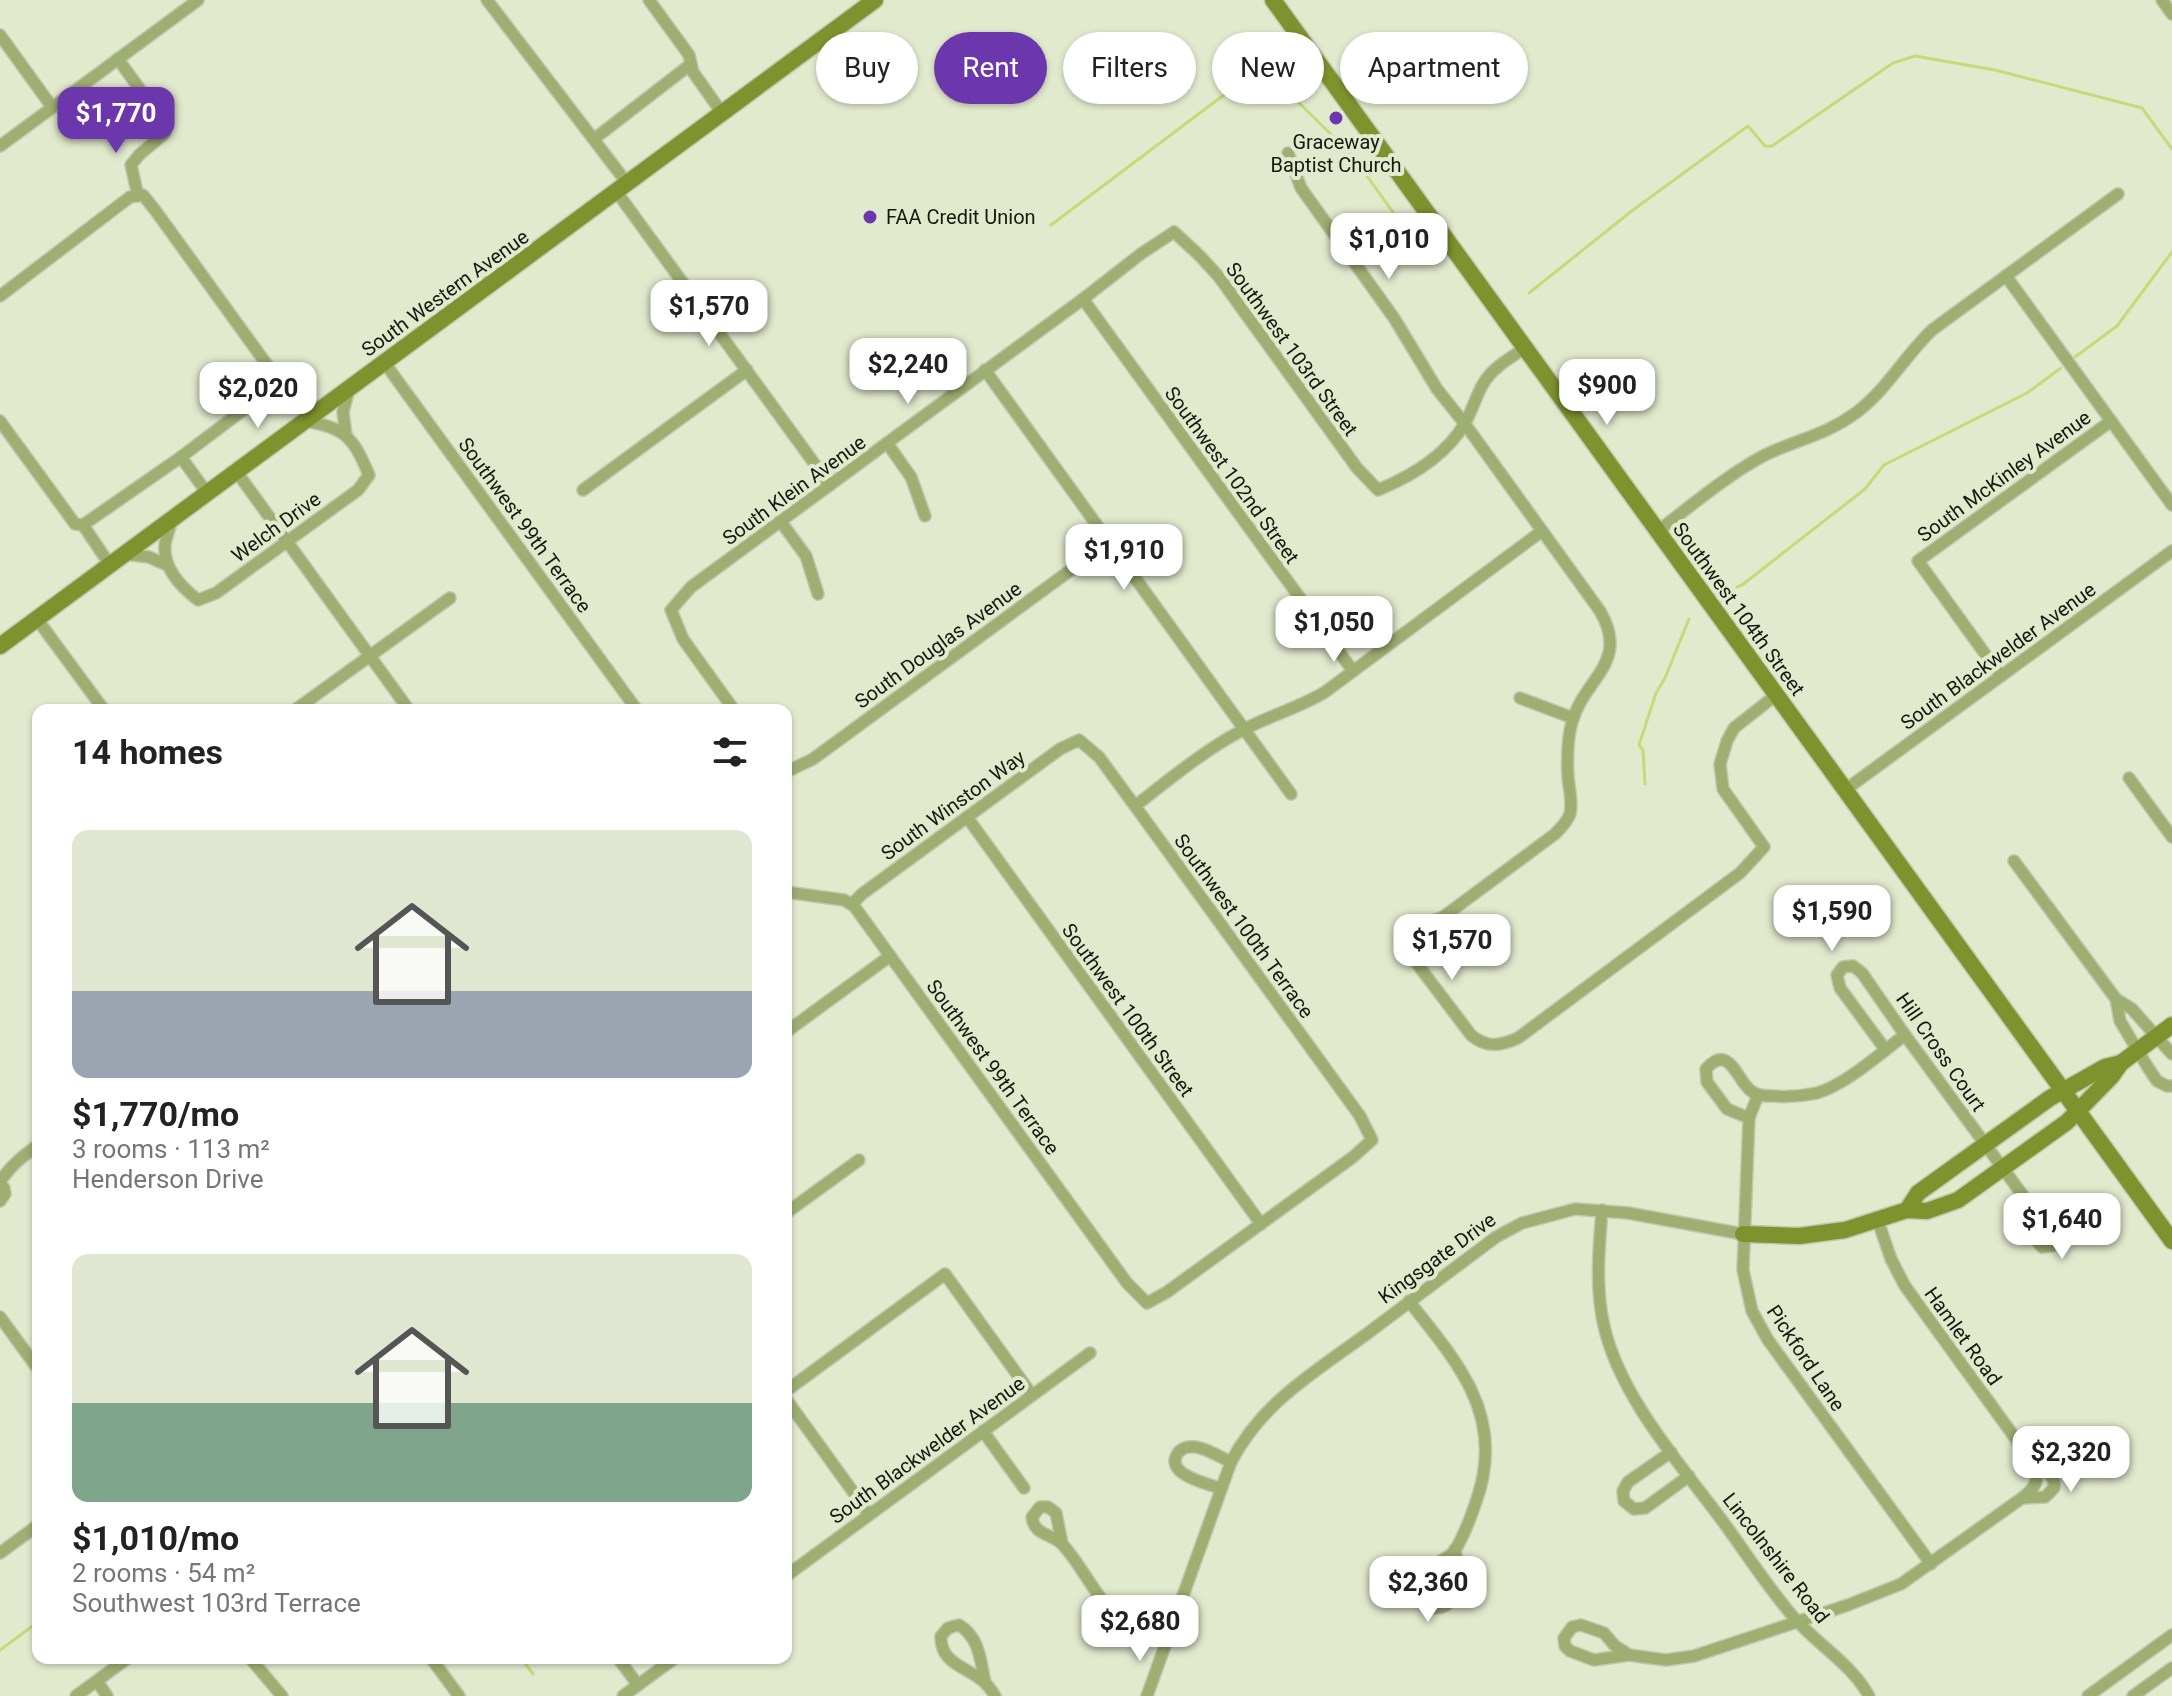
<!DOCTYPE html>
<html lang="en">
<head>
<meta charset="utf-8">
<style>
  :root { --surface:#fff; --page:#f6f6f6; --text:#222; --muted:#767676; --accent:#6c36ac }
  body { margin:0; font-family:Roboto,sans-serif; background:var(--page); color:var(--text); height:100vh; display:flex; flex-direction:column; font-size:30px; white-space:nowrap }
  * { box-sizing:border-box; margin:0 }
  p { font-size:26px; color:var(--muted) }
  .icon { flex:none; width:44px; height:44px; fill:none; stroke:currentColor; stroke-width:2; stroke-linecap:round; stroke-linejoin:round }
  .map { position:relative; flex:1; overflow:hidden }
  .sheet { position:absolute; left:32px; top:704px; width:760px; height:960px; display:flex; flex-direction:column; background:var(--surface); border-radius:16px; box-shadow:0 2px 6px #0004 }
  .sheet>* { flex:none }
  .guide { position:absolute; left:816px; top:32px; width:760px; height:72px; display:flex; gap:16px }
  .price { position:absolute; translate:-50% -68px; padding:0 18px; border-radius:16px; background:#fff; color:#222; font-size:26px; line-height:52px; filter:drop-shadow(0 2px 4px #0008) }
  .price::after { content:''; position:absolute; left:50%; top:48px; width:24px; height:18px; margin-left:-12px; background:inherit; clip-path:polygon(0 0,100% 0,50% 100%) }
  .price.on { background:var(--accent); color:#fff }
  ul { padding:0; list-style:none }
  li { display:grid; align-content:center; gap:16px; height:424px; padding:0 40px }
  li span { display:grid; place-items:center; height:248px; border-radius:16px; color:#555 }
  li>.icon { margin-inline-start:auto }
  span .icon { width:144px; height:144px; fill:#fffc; stroke-width:1 }
  li b { font-size:34px }
  h2 { display:flex; justify-content:space-between; align-items:center; height:96px; padding:0 40px; font-size:34px }
  .pill { padding:0 28px; border-radius:36px; background:var(--surface); box-shadow:0 2px 6px #0004; font-size:28px; line-height:72px }
  .pill.on { background:var(--accent); color:#fff }
  .map>svg:first-child { display:block }
</style>
</head>
<body>
<div class="map">
<svg width="2172" height="1696" viewBox="0 0 2172 1696">
  <rect width="100%" height="100%" fill="#e2eace"/>
  <g fill="none" stroke-linecap="round" stroke-linejoin="round">
    <g stroke="#c3db78" stroke-width="3">
      <path d="M 1051,225 L 1257,70 L 1269,71 L 1277,77 L 1292,96 L 1352,155 L 1420,250 L 1427,250"/>
      <path d="M 1529,293 L 1633,210 L 1748,126 L 1765,146 L 1772,146 L 1893,63 L 1915,56 L 1995,70 L 2142,108 L 2172,149"/>
      <path d="M 2075,357 L 2117,326 L 2172,252"/>
      <path d="M 1737,587 L 1742,585 L 1865,489 L 1884,465 L 2027,393 L 2061,368"/>
      <path d="M 1645,784 L 1643,750 L 1639,745 L 1656,693 L 1665,678 L 1689,619"/>
      <path d="M 0,1650 L 38,1622"/>
      <path d="M 521,1658 L 533,1674"/>
    </g>
    <g stroke="#c1c8af" stroke-width="14">
      <g id="street">
        <path d="M 487,0 L 627,183"/>
        <path d="M 649,0 L 689,55 L 693,72 L 722,113"/>
        <path d="M 2162,0 L 2172,14"/>
        <path d="M 0,35 L 52,107"/>
        <path d="M 118,59 L 165,124 L 165,133 L 139,155 L 131,165 L 138,196"/>
        <path d="M 594,139 L 691,64"/>
        <path d="M 0,146 L 198,0"/>
        <path d="M 1288,153 L 1301,188 L 1394,318 L 1437,389 L 1465,424 L 1600,611 C 1630,663 1585,677 1572,722 C 1567,740 1567,759 1568,777 C 1569,789 1573,803 1570,814 C 1567,822 1561,828 1555,834 L 1443,917 L 1408,931 L 1415,961 L 1471,1035 C 1486,1048 1500,1046 1518,1038 L 1740,873 L 1764,847 L 1723,789 L 1720,764 L 1727,741 L 1734,728 L 1776,695"/>
        <path d="M 616,191 L 830,485"/>
        <path d="M 2006,276 L 2172,505"/>
        <path d="M 0,296 L 130,197 L 143,195 L 155,210 L 273,373 L 271,385 L 263,395 L 181,457 L 83,525 L 75,524 L 0,421"/>
        <path d="M 1083,299 L 1353,671"/>
        <path d="M 384,362 L 637,710"/>
        <path d="M 985,370 L 1291,794"/>
        <path d="M 346,435 L 343,412 L 349,389"/>
        <path d="M 887,443 L 911,477 L 925,516"/>
        <path d="M 181,457 L 207,493"/>
        <path d="M 236,471 L 409,710"/>
        <path d="M 583,490 L 747,370"/>
        <path d="M 172,520 C 170,528 166,537 165,545 C 163,568 181,587 198,600 L 216,593 L 358,490 L 369,475 C 353,437 345,427 304,421"/>
        <path d="M 781,522 L 806,556 L 818,594"/>
        <path d="M 83,525 L 110,565"/>
        <path d="M 1658,531 C 1692,505 1726,476 1763,456 C 1797,439 1825,436 1857,412 C 1887,389 1905,356 1932,330 L 2118,194"/>
        <path d="M 124,554 L 149,557 L 167,565"/>
        <path d="M 37,619 L 104,710"/>
        <path d="M 2001,676 L 1918,561 L 2111,421"/>
        <path d="M 1520,698 L 1573,718"/>
        <path d="M 295,710 L 450,598"/>
        <path d="M 734,710 L 683,639 L 671,610 L 691,587 L 1083,299 L 1142,253 L 1174,232 L 1200,256 L 1219,277 L 1357,468 L 1378,490 C 1412,476 1446,456 1465,423 C 1472,411 1476,396 1483,384 C 1492,368 1510,358 1525,348"/>
        <path d="M 786,772 L 813,759 L 1109,542"/>
        <path d="M 2129,778 L 2172,837"/>
        <path d="M 1845,790 L 2172,551"/>
        <path d="M 1135,806 C 1169,780 1203,751 1241,731 C 1268,716 1299,708 1325,692 L 1542,531"/>
        <path d="M 967,817 L 1261,1224"/>
        <path d="M 2014,861 L 2116,999 L 2132,1009 L 2172,1054"/>
        <path d="M 786,892 L 844,900 L 854,906 L 1127,1283 L 1147,1303 L 1167,1292 L 1353,1157 L 1372,1140 L 1360,1116 L 1135,806 L 1099,757 L 1079,740 L 1060,749 L 862,894 L 852,904"/>
        <path d="M 2116,999 L 2120,1021 L 2147,1066 L 2157,1081 L 2167,1086 L 2172,1086"/>
        <path d="M 786,1032 L 890,956"/>
        <path d="M 1885,1049 L 1840,988 L 1837,975 L 1843,967 L 1853,966 L 1862,973 L 1905,1035 L 2035,1212 L 2056,1225 L 2059,1235 L 2052,1246 L 2042,1247 L 2033,1237 L 2035,1212"/>
        <path d="M 1758,1095 L 1749,1118 L 1743,1270 L 1752,1311 L 1768,1340 L 1931,1564"/>
        <path d="M 1749,1118 L 1727,1109 L 1707,1082 L 1706,1069 C 1729,1043 1736,1078 1750,1090 C 1757,1096 1765,1096 1774,1096 C 1787,1097 1803,1096 1817,1093 C 1847,1084 1879,1054 1905,1035"/>
        <path d="M 0,1182 C 9,1167 23,1156 38,1145"/>
        <path d="M 0,1184 L 4,1188 L 5,1194 L 0,1201"/>
        <path d="M 1602,1210 C 1599,1248 1595,1287 1604,1326 C 1620,1397 1681,1465 1724,1523 C 1748,1556 1770,1591 1797,1621 C 1821,1647 1852,1665 1869,1696"/>
        <path d="M 786,1213 L 859,1160"/>
        <path d="M 1409,1301 C 1450,1354 1497,1403 1483,1476 C 1480,1494 1465,1535 1455,1550 C 1450,1558 1441,1559 1436,1565 C 1424,1577 1419,1598 1434,1608 C 1450,1609 1461,1592 1460,1576 C 1459,1567 1456,1559 1455,1549"/>
        <path d="M 0,1317 L 38,1369"/>
        <path d="M 786,1391 L 945,1274 L 1032,1395"/>
        <path d="M 786,1399 L 869,1514"/>
        <path d="M 983,1431 L 1024,1488"/>
        <path d="M 1671,1452 L 1628,1482 L 1623,1491 L 1624,1501 L 1634,1509 L 1645,1508 L 1689,1476"/>
        <path d="M 1220,1488 C 1208,1484 1163,1474 1178,1453 C 1180,1450 1185,1447 1189,1447 C 1202,1445 1219,1457 1231,1462"/>
        <path d="M 2023,1498 L 2045,1497 L 2054,1488 C 2056,1475 2044,1470 2034,1464"/>
        <path d="M 1062,1543 L 1056,1513 L 1048,1507 L 1040,1507 L 1032,1517 C 1034,1536 1052,1533 1063,1545 C 1084,1568 1096,1600 1121,1619 C 1134,1629 1152,1635 1166,1642"/>
        <path d="M 0,1553 L 38,1525"/>
        <path d="M 786,1576 L 1090,1353"/>
        <path d="M 1629,1655 L 1615,1646 L 1604,1633 L 1581,1625 L 1572,1627 L 1564,1638 L 1565,1646 L 1570,1651 L 1594,1660 L 1629,1655 L 1666,1660 L 1694,1656 L 1848,1605 L 1901,1584 L 2022,1498 C 2035,1488 2041,1479 2034,1464 L 1905,1286 L 1891,1259 L 1878,1221"/>
        <path d="M 250,1658 L 282,1696"/>
        <path d="M 431,1658 L 459,1696"/>
        <path d="M 618,1658 L 638,1685"/>
        <path d="M 97,1681 L 107,1696"/>
        <path d="M 985,1682 C 980,1660 980,1638 959,1625 L 948,1628 L 941,1636 C 940,1664 967,1667 983,1681 C 988,1685 992,1691 995,1696"/>
        <path d="M 76,1696 L 128,1658"/>
        <path d="M 623,1696 L 675,1658"/>
        <path d="M 1147,1696 L 1231,1462 C 1262,1402 1315,1372 1368,1333 C 1411,1301 1453,1269 1496,1237 L 1522,1223 L 1575,1209 L 1628,1213 L 1743,1234"/>
        <path d="M 2088,1696 L 2172,1635"/>
        <path d="M 2133,1696 L 2172,1668"/>
      </g>
    </g>
    <g stroke="#c1c8af" stroke-width="19">
      <g id="secondary">
        <path d="M 1273,0 L 2172,1241"/>
        <path d="M 0,646 L 875,0"/>
        <path d="M 1907,1210 L 1918,1193 L 2050,1098 L 2105,1067 L 2121,1063"/>
        <path d="M 1743,1234 L 1799,1236 L 1845,1230 L 1907,1210 L 1927,1211 L 1958,1200 L 2067,1122 L 2111,1077 L 2121,1063 L 2172,1025"/>
      </g>
    </g>
    <use href="#street" stroke="#9faf72" stroke-width="11"/>
    <use href="#secondary" stroke="#7e932d" stroke-width="16"/>
  </g>
  <g fill="#6c36ac" stroke="#e2eace" stroke-width="3">
    <circle cx="1336" cy="118" r="8"/>
    <circle cx="870" cy="217" r="8"/>
  </g>
  <g text-anchor="middle" dominant-baseline="central" stroke-width="8" stroke-linejoin="round" paint-order="stroke">
    <g font-size="20" fill="#15180e" stroke="#e2eace">
      <text x="1336" y="142">Graceway<tspan x="1336" dy="23">Baptist Church</tspan></text>
      <text x="886" y="217" text-anchor="start">FAA Credit Union</text>
    </g>
    <g font-size="20" fill="#15180e" stroke="#e2eace">
      <text transform="translate(445 293) rotate(-36)">South Western Avenue</text>
      <text transform="translate(1292 349) rotate(54)">Southwest 103rd Street</text>
      <text transform="translate(1232 475) rotate(54)">Southwest 102nd Street</text>
      <text transform="translate(2004 476) rotate(-36)">South McKinley Avenue</text>
      <text transform="translate(794 490) rotate(-36)">South Klein Avenue</text>
      <text transform="translate(525 525) rotate(54)">Southwest 99th Terrace</text>
      <text transform="translate(276 527) rotate(-36)">Welch Drive</text>
      <text transform="translate(1739 609) rotate(54)">Southwest 104th Street</text>
      <text transform="translate(938 645) rotate(-36)">South Douglas Avenue</text>
      <text transform="translate(1998 656) rotate(-36)">South Blackwelder Avenue</text>
      <text transform="translate(953 805) rotate(-36)">South Winston Way</text>
      <text transform="translate(1244 926) rotate(54)">Southwest 100th Terrace</text>
      <text transform="translate(1128 1010) rotate(54)">Southwest 100th Street</text>
      <text transform="translate(1941 1052) rotate(55)">Hill Cross Court</text>
      <text transform="translate(993 1067) rotate(54)">Southwest 99th Terrace</text>
      <text transform="translate(1437 1258) rotate(-36)">Kingsgate Drive</text>
      <text transform="translate(1963 1336) rotate(54)">Hamlet Road</text>
      <text transform="translate(1806 1358) rotate(56)">Pickford Lane</text>
      <text transform="translate(927 1450) rotate(-36)">South Blackwelder Avenue</text>
      <text transform="translate(1776 1558) rotate(52)">Lincolnshire Road</text>
    </g>
  </g>
</svg>
<b class="price on" style="left:116px;top:155px">$1,770</b>
<b class="price" style="left:1389px;top:281px">$1,010</b>
<b class="price" style="left:709px;top:348px">$1,570</b>
<b class="price" style="left:908px;top:406px">$2,240</b>
<b class="price" style="left:1607px;top:427px">$900</b>
<b class="price" style="left:258px;top:430px">$2,020</b>
<b class="price" style="left:1124px;top:592px">$1,910</b>
<b class="price" style="left:1334px;top:664px">$1,050</b>
<b class="price" style="left:1832px;top:953px">$1,590</b>
<b class="price" style="left:1452px;top:982px">$1,570</b>
<b class="price" style="left:2062px;top:1261px">$1,640</b>
<b class="price" style="left:2071px;top:1494px">$2,320</b>
<b class="price" style="left:1428px;top:1624px">$2,360</b>
<b class="price" style="left:1140px;top:1663px">$2,680</b>
<div class="guide">
<a class="pill">Buy</a>
<a class="pill on">Rent</a>
<a class="pill">Filters</a>
<a class="pill">New</a>
<a class="pill">Apartment</a>
</div>
<section class="sheet">
<h2>14 homes<svg class="icon" aria-label="filters" viewBox="0 0 24 24"><path d="M4 7h16M4 17h16"/><circle cx="9" cy="7" r="2"/><circle cx="15" cy="17" r="2"/></svg></h2>
<ul>
<li><span style="background:linear-gradient(#dfe7d0 65%,#9aa5b1 0)"><svg class="icon" aria-label="home" viewBox="0 0 24 24"><path d="M3 11l9-7 9 7M6 9v11h12V9"/></svg></span><div><b>$1,770/mo</b><p>3 rooms · 113 m²</p><p>Henderson Drive</p></div></li>
<li><span style="background:linear-gradient(#dfe7d0 60%,#7fa58c 0)"><svg class="icon" aria-label="home" viewBox="0 0 24 24"><path d="M3 11l9-7 9 7M6 9v11h12V9"/></svg></span><div><b>$1,010/mo</b><p>2 rooms · 54 m²</p><p>Southwest 103rd Terrace</p></div></li>
</ul>
</section>
</div>
</body>
</html>
